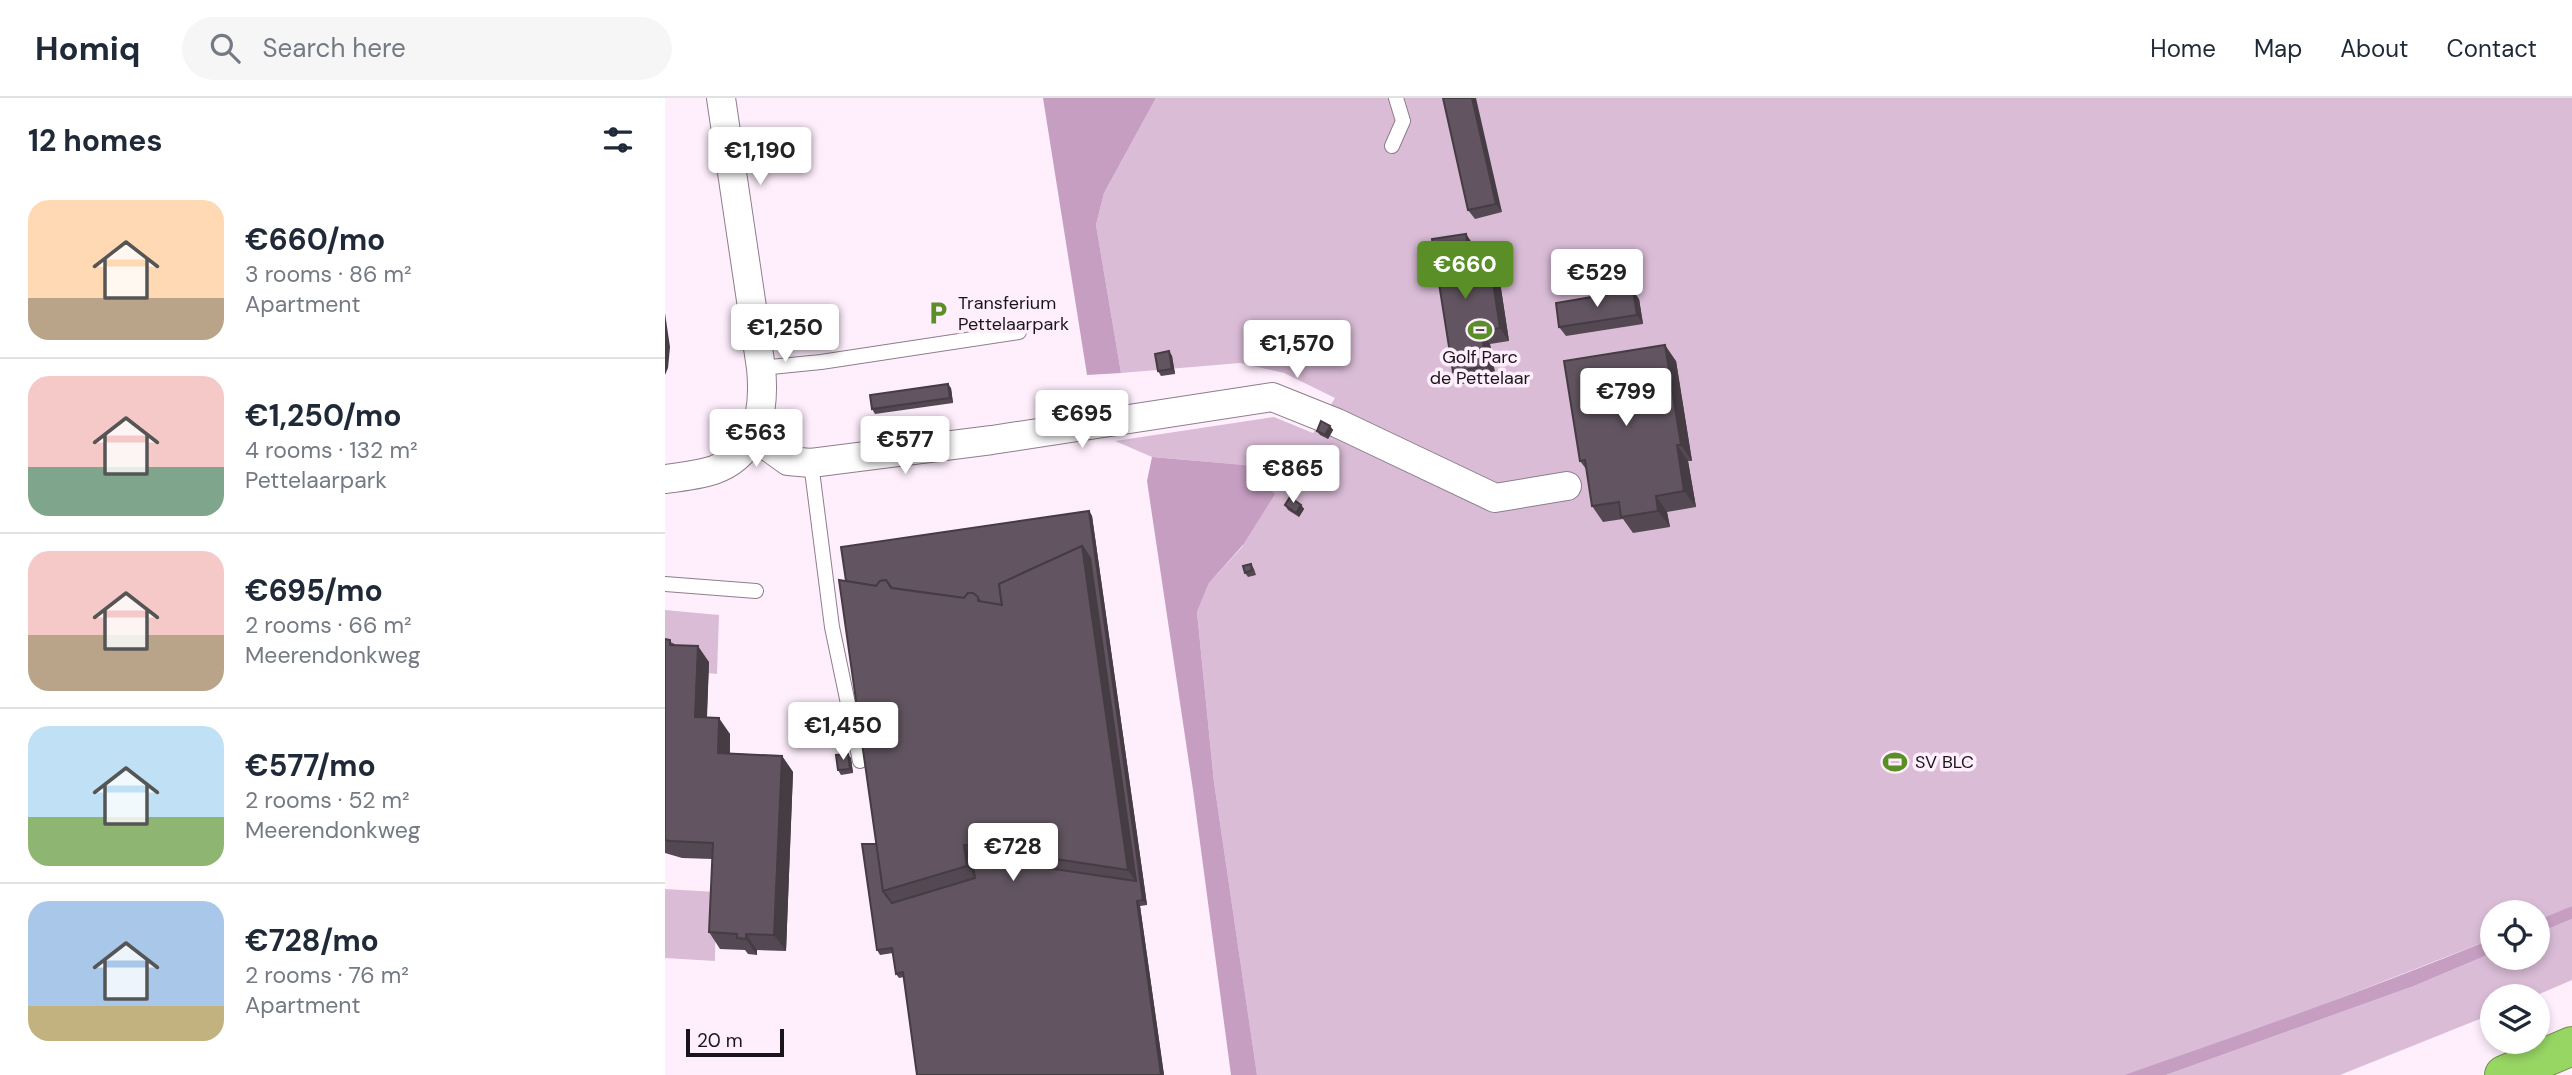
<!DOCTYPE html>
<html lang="en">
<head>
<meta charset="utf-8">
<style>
  :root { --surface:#fff; --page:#f6f6f7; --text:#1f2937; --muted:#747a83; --line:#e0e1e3; --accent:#5a8e26 }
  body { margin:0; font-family:"DM Sans",sans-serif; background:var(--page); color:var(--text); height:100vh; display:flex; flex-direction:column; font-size:26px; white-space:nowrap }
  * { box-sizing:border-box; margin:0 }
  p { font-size:23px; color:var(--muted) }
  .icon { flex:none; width:38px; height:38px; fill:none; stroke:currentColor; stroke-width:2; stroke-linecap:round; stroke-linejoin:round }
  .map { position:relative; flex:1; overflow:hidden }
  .side { display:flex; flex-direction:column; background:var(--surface); width:665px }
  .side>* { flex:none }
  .buttons { position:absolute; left:1815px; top:802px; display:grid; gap:14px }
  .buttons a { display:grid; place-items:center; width:70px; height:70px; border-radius:50%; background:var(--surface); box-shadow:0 4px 10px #0003; font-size:35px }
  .scale { position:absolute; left:21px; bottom:18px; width:98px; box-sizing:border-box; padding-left:7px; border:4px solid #1a151a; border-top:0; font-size:19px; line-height:24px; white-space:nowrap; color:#1a151a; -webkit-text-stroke:5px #ffeffd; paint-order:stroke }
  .price { position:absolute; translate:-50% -60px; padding:0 16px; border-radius:7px; background:#fff; color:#222; font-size:23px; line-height:46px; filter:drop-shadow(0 2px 4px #0008) }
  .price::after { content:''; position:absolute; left:50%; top:42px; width:21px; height:16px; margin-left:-10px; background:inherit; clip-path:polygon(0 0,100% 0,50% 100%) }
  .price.current { background:var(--accent); color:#fff }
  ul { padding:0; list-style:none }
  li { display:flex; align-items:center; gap:21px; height:175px; padding:0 28px }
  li+li { border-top:2px solid var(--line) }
  li span { display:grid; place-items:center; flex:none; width:196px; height:140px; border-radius:21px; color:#555 }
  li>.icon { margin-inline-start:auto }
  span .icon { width:84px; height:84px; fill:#fffc; stroke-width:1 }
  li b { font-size:30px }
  h2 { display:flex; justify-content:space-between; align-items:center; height:84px; padding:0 28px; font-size:30px }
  header { display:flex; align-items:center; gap:42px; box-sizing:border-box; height:98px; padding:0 35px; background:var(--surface); border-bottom:2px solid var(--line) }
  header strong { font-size:33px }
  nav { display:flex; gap:38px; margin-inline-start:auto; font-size:24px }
  .search { width:490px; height:63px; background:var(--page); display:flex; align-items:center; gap:18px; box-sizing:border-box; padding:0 24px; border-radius:38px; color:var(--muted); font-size:26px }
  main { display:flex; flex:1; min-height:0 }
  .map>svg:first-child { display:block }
</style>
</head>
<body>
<header>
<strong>Homiq</strong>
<div class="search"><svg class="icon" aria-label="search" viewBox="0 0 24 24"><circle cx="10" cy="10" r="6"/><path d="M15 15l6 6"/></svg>Search here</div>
<nav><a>Home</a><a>Map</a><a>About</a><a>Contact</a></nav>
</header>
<main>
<section class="side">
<h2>12 homes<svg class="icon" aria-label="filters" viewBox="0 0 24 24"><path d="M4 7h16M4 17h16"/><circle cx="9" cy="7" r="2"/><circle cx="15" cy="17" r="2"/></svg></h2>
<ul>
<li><span style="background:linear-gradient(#ffd9b3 70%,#b9a48a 0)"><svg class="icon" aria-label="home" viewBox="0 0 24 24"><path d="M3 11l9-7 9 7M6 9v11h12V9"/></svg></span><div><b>€660/mo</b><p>3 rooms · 86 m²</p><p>Apartment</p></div></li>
<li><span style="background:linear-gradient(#f6c9c9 65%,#7fa58c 0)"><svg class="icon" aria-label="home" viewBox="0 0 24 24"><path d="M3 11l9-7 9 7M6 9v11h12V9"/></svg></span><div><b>€1,250/mo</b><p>4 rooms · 132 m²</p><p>Pettelaarpark</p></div></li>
<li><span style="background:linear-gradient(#f6c9c9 60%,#b9a48a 0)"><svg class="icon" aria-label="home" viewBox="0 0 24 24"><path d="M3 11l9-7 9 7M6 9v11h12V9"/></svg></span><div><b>€695/mo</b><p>2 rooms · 66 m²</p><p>Meerendonkweg</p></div></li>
<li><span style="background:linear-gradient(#bfe0f5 65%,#8fb573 0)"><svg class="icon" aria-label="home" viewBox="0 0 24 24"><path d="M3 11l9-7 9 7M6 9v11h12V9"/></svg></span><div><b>€577/mo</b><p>2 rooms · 52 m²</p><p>Meerendonkweg</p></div></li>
<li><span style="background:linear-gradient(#a9c7e8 75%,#c2b280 0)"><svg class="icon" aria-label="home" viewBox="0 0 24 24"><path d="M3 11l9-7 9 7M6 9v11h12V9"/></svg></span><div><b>€728/mo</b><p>2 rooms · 76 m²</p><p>Apartment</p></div></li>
</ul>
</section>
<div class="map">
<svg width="1907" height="977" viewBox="0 0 1907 977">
  <rect width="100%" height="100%" fill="#ffeffd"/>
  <g fill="#dabcd7">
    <path d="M 491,0 L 1907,0 L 1907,808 L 1873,823 L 1872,814 L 1827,814 L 1827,841 L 1591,933 L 1459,977 L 592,977 L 549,684 L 532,514 L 544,485 L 578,448 L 580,367 L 487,359 L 450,343 L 609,319 L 648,335 L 670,300 L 619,275 L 575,265 L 456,275 L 431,127 L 439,95 Z"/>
    <path d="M 0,512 L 54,517 L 52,576 L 0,571 Z"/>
    <path d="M 0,791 L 51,794 L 50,863 L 0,860 Z"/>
    <path d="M 1907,821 L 1907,882 L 1870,898 L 1827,898 L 1827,916 L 1675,977 L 1501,977 L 1749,888 L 1827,855 L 1827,859 L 1872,859 L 1873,835 Z"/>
  </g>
  <g fill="#c69ec2">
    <path d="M 378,0 L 491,0 L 439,95 L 431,127 L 456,275 L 422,277 Z"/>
    <path d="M 487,359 L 580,367 L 610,396 L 578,447 L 544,485 L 532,514 L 549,684 L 592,977 L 566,977 L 528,692 L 482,383 Z"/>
    <path d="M 1907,808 L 1907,821 L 1873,835 L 1873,822 Z"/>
    <path d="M 1827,841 L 1827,855 L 1749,888 L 1501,977 L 1459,977 C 1583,935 1706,890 1827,841 Z"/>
  </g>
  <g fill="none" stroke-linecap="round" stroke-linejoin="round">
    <g stroke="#8c7e8a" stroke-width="16">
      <g id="lane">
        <path d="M 727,48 L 738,23 L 731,0"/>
        <path d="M 96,270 L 156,264 L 354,234"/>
        <path d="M 146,365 L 167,529 L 195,663"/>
        <path d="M 0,486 L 91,493"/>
      </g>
    </g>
    <g stroke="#8c7e8a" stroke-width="30">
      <g id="street">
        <path d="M 88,338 L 123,363 L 146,365 L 327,342 L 607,299 L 672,325 L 830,400 L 902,388"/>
        <path d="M 0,381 C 16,379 34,377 49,372 C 94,356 100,310 96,270 L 56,0"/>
      </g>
    </g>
    <g stroke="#6c924a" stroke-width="40">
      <path id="highway" d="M 1839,977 L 1907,948"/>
    </g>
    <use href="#lane" stroke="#fff" stroke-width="14"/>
    <use href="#street" stroke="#fff" stroke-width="28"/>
    <use href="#highway" stroke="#98d664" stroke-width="38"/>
  </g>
  <g fill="#544953">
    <path d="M 778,0 L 837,114 L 810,121 L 803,112 Z"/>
    <path d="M 810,149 L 812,160 L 824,158 L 833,171 L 844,243 L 825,246 L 831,281 L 797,286 L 788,274 Z"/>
    <path d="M 974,201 L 978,226 L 901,238 L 894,229 Z"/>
    <path d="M 504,253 L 507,258 L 510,276 L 496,278 L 493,273 Z"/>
    <path d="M 1011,263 L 1027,363 L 1023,363 L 1031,409 L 1002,414 L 1005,429 L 968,435 L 958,421 L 938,424 L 927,408 L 921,371 L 915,363 Z"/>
    <path d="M 286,290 L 288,305 L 210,316 L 207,311 Z"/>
    <path d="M 665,328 L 668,332 L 663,341 L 655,337 L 652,333 Z"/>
    <path d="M 620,407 L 636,407 L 639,411 L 634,419 L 623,412 Z"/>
    <path d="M 424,413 L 427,418 L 482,807 L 475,808 L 499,977 L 252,977 L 239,879 L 234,880 L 231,876 L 228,855 L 215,857 L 212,852 L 212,746 L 181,483 Z"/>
    <path d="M 586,466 L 589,471 L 591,477 L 583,479 L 580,475 Z"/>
    <path d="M 0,541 L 44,564 L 42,620 L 65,636 L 65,655 L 117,658 L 128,674 L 121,853 L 92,852 L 92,857 L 83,856 L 80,852 L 55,851 L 44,834 L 47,761 L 17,760 L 0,755 Z"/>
    <path d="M 186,660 L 188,675 L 176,677 L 173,672 Z"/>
  </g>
  <g fill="#453c44">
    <path d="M 807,0 L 811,0 L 837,114 L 831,106 Z"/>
    <path d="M 801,136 L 810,149 L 814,174 L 805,161 Z"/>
    <path d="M 824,158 L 833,171 L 844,243 L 835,230 Z"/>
    <path d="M 968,192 L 974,201 L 978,226 L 972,217 Z"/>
    <path d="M 0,215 L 5,249 L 3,270 L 0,277 Z"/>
    <path d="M 816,233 L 825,246 L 831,281 L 822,268 Z"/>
    <path d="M 1000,247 L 1011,263 L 1027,363 L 1016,347 Z"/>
    <path d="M 504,253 L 507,258 L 510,276 L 507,271 Z"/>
    <path d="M 283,286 L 286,290 L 288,305 L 285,300 Z"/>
    <path d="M 665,328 L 668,332 L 663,341 L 660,337 Z"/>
    <path d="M 1012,347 L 1023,363 L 1031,409 L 1019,393 Z"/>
    <path d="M 991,398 L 1002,414 L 1005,429 L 993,413 Z"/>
    <path d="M 636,407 L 639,411 L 634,419 L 631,415 Z"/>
    <path d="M 424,413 L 427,418 L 482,807 L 478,802 Z"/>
    <path d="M 417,448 L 428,465 L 474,788 L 463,772 Z"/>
    <path d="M 33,548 L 44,564 L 41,635 L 30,619 Z"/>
    <path d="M 54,620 L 65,636 L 64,671 L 53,655 Z"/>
    <path d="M 183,656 L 186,660 L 188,675 L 185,671 Z"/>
    <path d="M 117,658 L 128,674 L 121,853 L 109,837 Z"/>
    <path d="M 299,747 L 311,763 L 314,784 L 302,768 Z"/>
    <path d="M 472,803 L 475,808 L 499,977 L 496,977 Z"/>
    <path d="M 81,836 L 92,852 L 92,857 L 81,841 Z"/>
  </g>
  <g fill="#625561" stroke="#453c44" stroke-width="2">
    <path d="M 778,0 L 807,0 L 831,106 L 803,112 Z"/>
    <path d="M 801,136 L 805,161 L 824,158 L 835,230 L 816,233 L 822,268 L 788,274 L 767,141 Z"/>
    <path d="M 968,192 L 972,217 L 894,229 L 891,205 Z"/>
    <path d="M 1000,247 L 1016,347 L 1012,347 L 1019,393 L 991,398 L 993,413 L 956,419 L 954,404 L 927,408 L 920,362 L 915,363 L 899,263 Z"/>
    <path d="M 504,253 L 507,271 L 493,273 L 490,256 Z"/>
    <path d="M 283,286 L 285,300 L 207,311 L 205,297 Z"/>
    <path d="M 656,323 L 665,328 L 660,337 L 652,333 Z"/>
    <path d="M 625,399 L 636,407 L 631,415 L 620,407 Z"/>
    <path d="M 424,413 L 478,802 L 472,803 L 496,977 L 252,977 L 238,874 L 231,876 L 227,850 L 212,852 L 197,746 L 212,746 L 218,793 L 227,805 L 310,780 L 307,759 L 471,783 L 425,460 L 417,448 L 334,486 L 337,507 L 316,504 L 308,495 L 303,495 L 299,500 L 227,490 L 221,482 L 215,483 L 211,488 L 181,483 L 176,449 Z"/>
    <path d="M 417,448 L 463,772 L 299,747 L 302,768 L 218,793 L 174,482 L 211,488 L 215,483 L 221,482 L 226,490 L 299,500 L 303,495 L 308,495 L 313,499 L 313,503 L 337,507 L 334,486 Z"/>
    <path d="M 586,466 L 587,472 L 580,475 L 578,468 Z"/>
    <path d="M 0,541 L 5,542 L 5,547 L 33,548 L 30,619 L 54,620 L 53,655 L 117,658 L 109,837 L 81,836 L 81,841 L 72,840 L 72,836 L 44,834 L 48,745 L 5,743 L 0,742 Z"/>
    <path d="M 183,656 L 185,671 L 173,672 L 171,657 Z"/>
  </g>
  <defs>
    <g id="parking-bare" transform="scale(1.89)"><path d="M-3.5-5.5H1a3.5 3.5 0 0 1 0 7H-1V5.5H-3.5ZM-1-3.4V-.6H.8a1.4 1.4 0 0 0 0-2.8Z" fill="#5a8e26" stroke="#ffeffd" stroke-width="2.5" paint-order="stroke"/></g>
    <g id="stadium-bare" transform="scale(1.89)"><path d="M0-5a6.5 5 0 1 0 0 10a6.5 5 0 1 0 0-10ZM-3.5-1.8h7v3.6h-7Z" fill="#5a8e26" stroke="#ffeffd" stroke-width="2.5" paint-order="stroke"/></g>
  </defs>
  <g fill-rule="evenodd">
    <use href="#parking-bare" x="273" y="215"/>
    <use href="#stadium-bare" x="815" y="232"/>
    <use href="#stadium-bare" x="1230" y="664"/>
  </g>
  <g text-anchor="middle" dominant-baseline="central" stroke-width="7" stroke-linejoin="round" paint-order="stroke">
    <g font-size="18" fill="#1a151a" stroke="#ffeffd" text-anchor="start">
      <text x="293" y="205">Transferium<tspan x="293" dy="21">Pettelaarpark</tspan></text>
      <text x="815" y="259" text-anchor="middle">Golf Parc<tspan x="815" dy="21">de Pettelaar</tspan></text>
      <text x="1250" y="664">SV BLC</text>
    </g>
  </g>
</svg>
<div class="buttons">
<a><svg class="icon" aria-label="locate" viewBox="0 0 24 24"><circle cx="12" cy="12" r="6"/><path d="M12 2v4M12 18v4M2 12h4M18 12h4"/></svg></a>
<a><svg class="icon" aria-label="layers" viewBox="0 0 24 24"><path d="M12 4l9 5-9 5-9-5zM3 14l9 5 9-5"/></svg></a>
</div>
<div class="scale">20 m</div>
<b class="price" style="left:95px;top:89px">€1,190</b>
<b class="price current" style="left:800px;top:203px">€660</b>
<b class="price" style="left:932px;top:211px">€529</b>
<b class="price" style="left:120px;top:266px">€1,250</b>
<b class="price" style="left:632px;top:282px">€1,570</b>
<b class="price" style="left:961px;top:330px">€799</b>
<b class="price" style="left:417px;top:352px">€695</b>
<b class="price" style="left:91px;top:371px">€563</b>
<b class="price" style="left:240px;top:378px">€577</b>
<b class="price" style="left:628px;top:407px">€865</b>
<b class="price" style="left:178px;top:664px">€1,450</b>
<b class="price" style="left:348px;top:785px">€728</b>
</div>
</main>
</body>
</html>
